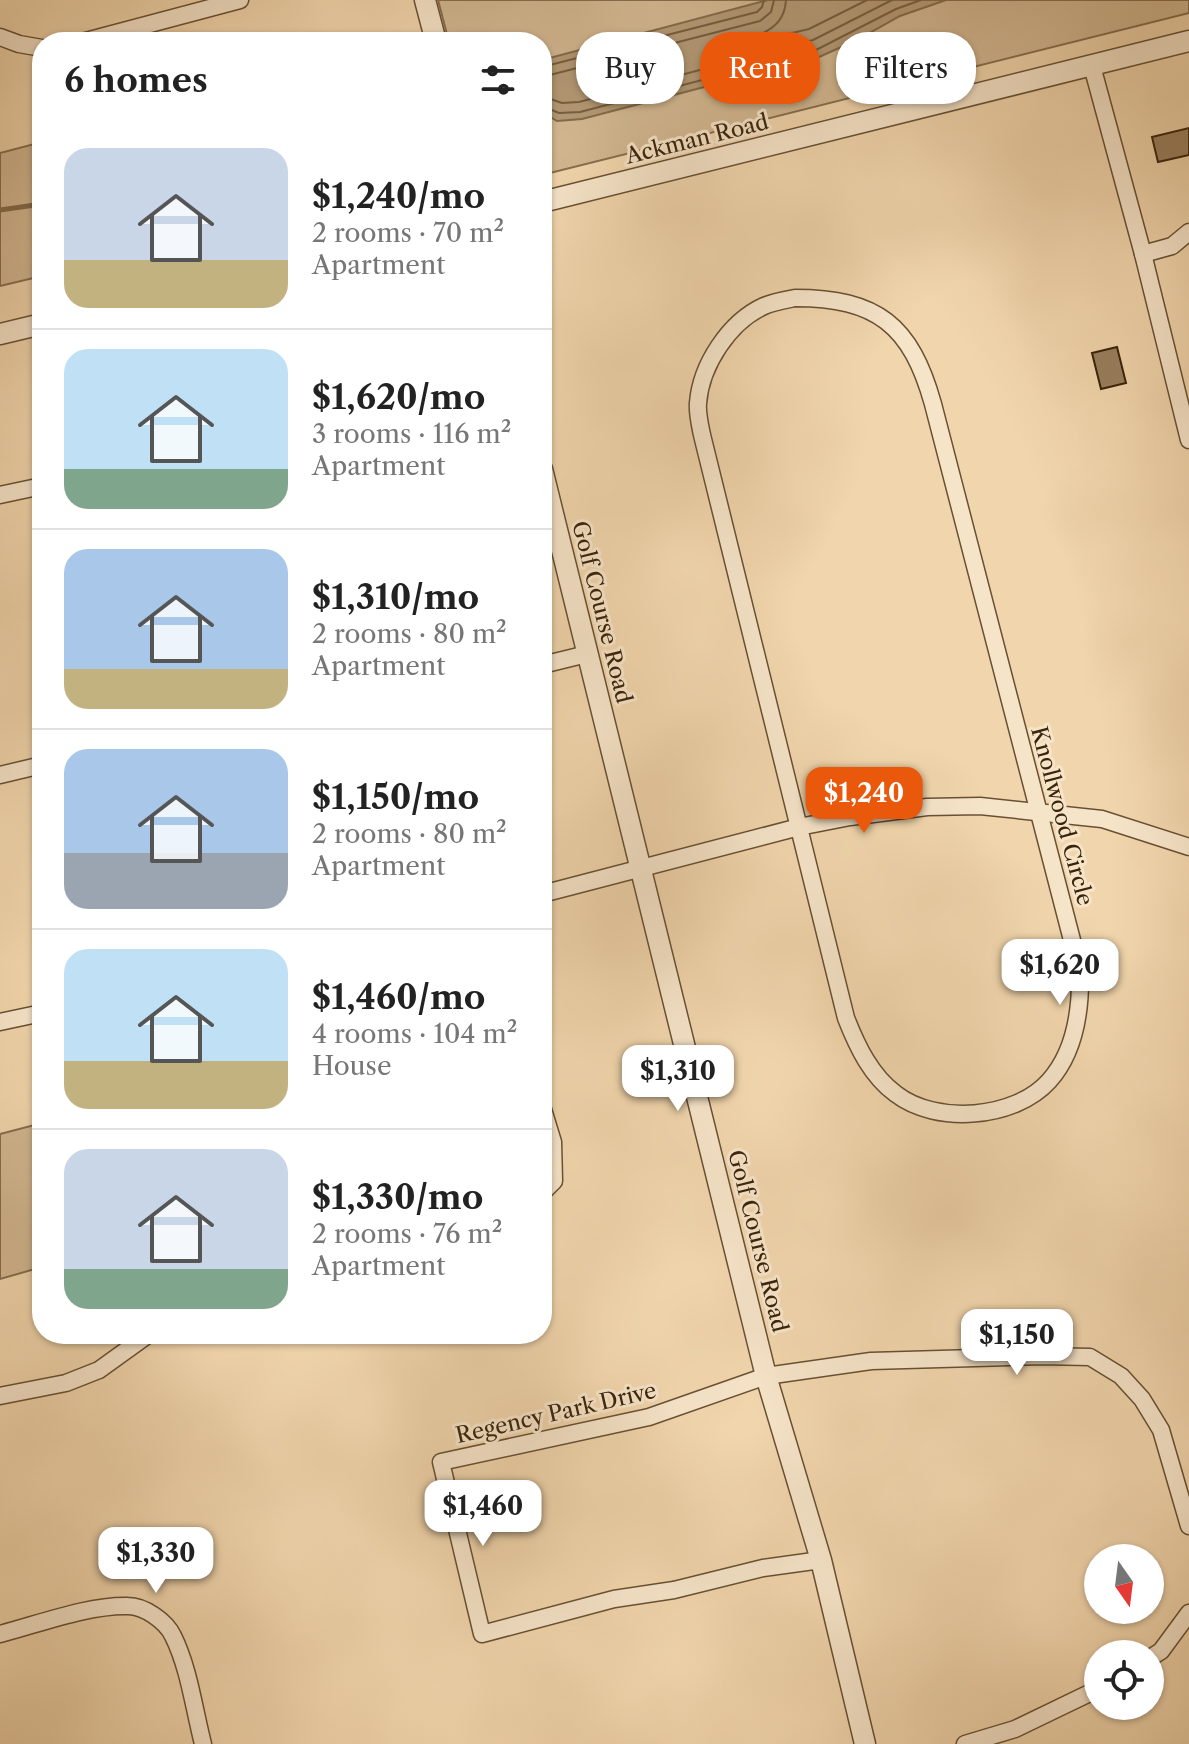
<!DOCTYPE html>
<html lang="en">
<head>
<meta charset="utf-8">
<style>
  :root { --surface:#fff; --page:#f6f6f6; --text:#222; --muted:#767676; --line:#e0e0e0; --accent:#ea580c }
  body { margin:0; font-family:"Libre Caslon Text",serif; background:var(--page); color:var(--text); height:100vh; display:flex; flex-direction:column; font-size:30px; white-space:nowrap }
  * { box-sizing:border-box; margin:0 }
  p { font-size:26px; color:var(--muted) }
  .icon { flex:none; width:44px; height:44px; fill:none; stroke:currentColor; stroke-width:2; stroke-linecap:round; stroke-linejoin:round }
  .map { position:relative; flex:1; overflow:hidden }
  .side { position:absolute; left:32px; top:32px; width:520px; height:1312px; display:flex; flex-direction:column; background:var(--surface); border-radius:32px; box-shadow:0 2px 6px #0004 }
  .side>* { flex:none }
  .hud { position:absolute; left:576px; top:32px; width:492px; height:72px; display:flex; gap:16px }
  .needle { width:52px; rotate:166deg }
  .tools { position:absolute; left:1084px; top:1544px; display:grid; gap:16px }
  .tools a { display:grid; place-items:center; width:80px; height:80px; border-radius:50%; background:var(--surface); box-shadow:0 2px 6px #0004; font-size:40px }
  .price { position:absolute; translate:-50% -68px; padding:0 18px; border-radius:16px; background:#fff; color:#222; font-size:26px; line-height:52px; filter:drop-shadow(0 2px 4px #0008) }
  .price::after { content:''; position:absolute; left:50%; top:48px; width:24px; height:18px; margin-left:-12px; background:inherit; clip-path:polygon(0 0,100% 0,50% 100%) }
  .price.selected { background:var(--accent); color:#fff }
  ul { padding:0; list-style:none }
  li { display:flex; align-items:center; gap:24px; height:200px; padding:0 32px }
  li+li { border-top:2px solid var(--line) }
  li span { display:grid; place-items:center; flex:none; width:224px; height:160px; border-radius:24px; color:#555 }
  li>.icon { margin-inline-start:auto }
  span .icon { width:96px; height:96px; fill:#fffc; stroke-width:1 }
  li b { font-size:34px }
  h2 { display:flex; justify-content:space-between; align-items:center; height:96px; padding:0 32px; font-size:34px }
  .pill { padding:0 28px; border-radius:32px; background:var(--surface); box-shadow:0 2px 6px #0004; font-size:28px; line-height:72px }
  .pill.selected { background:var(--accent); color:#fff }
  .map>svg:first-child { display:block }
</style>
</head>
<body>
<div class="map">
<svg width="1189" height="1744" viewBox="0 0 1189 1744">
  <rect width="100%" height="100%" fill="#f1d5ac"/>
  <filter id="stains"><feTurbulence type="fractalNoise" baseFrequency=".0025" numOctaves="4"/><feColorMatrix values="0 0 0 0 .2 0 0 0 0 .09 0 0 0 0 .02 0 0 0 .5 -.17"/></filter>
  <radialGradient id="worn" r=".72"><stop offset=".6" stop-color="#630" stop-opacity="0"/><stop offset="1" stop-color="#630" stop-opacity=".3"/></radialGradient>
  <g fill="#d2b791" stroke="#866e4e" stroke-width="2">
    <path d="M 438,0 L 1189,0 L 1189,13 L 542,175 L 542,42 L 449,42 Z"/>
    <path d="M 42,142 L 42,276 L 0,286 L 0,153 Z"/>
    <path d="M 42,1123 L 42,1267 L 0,1279 L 0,1134 Z"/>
  </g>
  <path fill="#b39975" stroke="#836a4b" stroke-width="2" d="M 768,0 L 946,0 L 900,16 L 857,40 L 819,57 L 582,119 L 557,121 L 542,112 L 542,60 Z"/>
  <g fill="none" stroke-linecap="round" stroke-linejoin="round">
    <g stroke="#765e40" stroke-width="2">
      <path d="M 786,0 C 785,18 776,27 761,34 L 762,40 L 809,29 L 867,0"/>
      <path d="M 542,67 L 757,12 L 762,7 L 764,0"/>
      <path d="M 542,77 L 760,21 L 771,12 L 774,0"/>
      <path d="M 542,96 L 562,103 L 579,102 L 813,40 L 892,0"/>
      <path d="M 542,106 L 559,113 L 580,112 L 816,50 L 896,9 L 921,0"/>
    </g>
    <path stroke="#836a4b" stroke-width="5" d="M 0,210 L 42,204"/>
  </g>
  <g fill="#99805f" stroke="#3a240b" stroke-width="2">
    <path d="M 1189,128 L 1189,155 L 1158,162 L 1152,137 Z"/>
    <path d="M 1117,347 L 1126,383 L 1101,389 L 1092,353 Z"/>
  </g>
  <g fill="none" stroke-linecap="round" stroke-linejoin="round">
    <g stroke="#685033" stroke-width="19">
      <g id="minor">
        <path d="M 0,37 L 19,44 L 42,48"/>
        <path d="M 82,42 L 240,0"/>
        <path d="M 1092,66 L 1143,254 L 1189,440"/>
        <path d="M 1143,254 L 1172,246 L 1189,232"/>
        <path d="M 795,298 C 877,298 911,325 933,404 L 1080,971 C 1081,1009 1076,1051 1049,1081 C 1015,1119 936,1125 896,1094 C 871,1076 857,1046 846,1018 L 702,435 C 700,425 697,413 698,403 C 701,365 729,322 764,306 C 773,302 785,300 795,298 Z"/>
        <path d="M 0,495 L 42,486"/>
        <path d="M 542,665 L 587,654"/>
        <path d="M 0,775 L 42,765"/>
        <path d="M 542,894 L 799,827 L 850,817 L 927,807 L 980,806 L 1102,819 L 1189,847"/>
        <path d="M 0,1022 L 42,1013"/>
        <path d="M 542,1106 L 553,1142 L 554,1181 L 542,1193"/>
        <path d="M 0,1396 L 66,1383 L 99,1370 L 149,1334"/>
        <path d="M 821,1560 L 763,1568 L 674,1590 L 614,1599 L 482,1634 L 441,1462 L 649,1417 L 766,1376 L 871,1361 L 1041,1356 L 1090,1357 L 1121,1376 L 1142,1399 L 1161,1430 L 1189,1526"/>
        <path d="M 0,1634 C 39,1624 88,1605 128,1606 C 144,1606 166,1621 173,1636 C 189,1668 194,1709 203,1744"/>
        <path d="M 1150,1658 L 1161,1651 L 1189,1613"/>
        <path d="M 965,1744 L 1015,1729 L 1098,1689"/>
      </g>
    </g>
    <g stroke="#685033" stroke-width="23">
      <g id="tertiary">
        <path d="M 425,0 L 436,42"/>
        <path d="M 542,202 L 1189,41"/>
        <path d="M 0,334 L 42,324"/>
        <path d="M 542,469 L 766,1376 L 821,1560 L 865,1744"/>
      </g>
    </g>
    <use href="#minor" stroke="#f6e4c9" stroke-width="16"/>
    <use href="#tertiary" stroke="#f6e4c9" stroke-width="20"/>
  </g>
  <g text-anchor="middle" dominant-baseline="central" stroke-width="6" stroke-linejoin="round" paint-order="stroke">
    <g font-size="22" fill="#3a240b" stroke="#f6e4c9">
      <text transform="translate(697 139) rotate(-14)">Ackman Road</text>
      <text transform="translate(602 612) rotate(76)">Golf Course Road</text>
      <text transform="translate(1062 816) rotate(75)">Knollwood Circle</text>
      <text transform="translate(758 1241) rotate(76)">Golf Course Road</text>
      <text transform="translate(556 1413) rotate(-13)">Regency Park Drive</text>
    </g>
  </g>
  <rect width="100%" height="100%" filter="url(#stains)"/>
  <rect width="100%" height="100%" fill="url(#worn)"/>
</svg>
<div class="tools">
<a><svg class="needle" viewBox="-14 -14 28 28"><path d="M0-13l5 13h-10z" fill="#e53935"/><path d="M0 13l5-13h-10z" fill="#767676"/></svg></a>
<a><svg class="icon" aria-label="locate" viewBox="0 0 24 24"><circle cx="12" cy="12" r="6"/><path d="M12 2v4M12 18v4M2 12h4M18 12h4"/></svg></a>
</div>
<b class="price selected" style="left:864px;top:835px">$1,240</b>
<b class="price" style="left:1060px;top:1007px">$1,620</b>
<b class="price" style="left:678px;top:1113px">$1,310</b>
<b class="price" style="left:1017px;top:1377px">$1,150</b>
<b class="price" style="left:483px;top:1548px">$1,460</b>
<b class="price" style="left:156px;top:1595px">$1,330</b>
<div class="hud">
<a class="pill">Buy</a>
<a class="pill selected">Rent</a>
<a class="pill">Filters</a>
</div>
<section class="side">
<h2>6 homes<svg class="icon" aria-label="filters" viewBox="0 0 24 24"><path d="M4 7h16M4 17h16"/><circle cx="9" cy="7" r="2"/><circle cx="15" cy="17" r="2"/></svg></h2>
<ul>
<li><span style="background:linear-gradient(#c9d6e8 70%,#c2b280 0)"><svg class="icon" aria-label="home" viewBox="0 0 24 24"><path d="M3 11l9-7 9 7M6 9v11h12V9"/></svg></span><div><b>$1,240/mo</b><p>2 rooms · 70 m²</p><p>Apartment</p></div></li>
<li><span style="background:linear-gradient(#bfe0f5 75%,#7fa58c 0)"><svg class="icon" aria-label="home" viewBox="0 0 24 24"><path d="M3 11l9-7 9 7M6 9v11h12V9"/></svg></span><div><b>$1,620/mo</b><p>3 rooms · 116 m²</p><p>Apartment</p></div></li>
<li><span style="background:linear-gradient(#a9c7e8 75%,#c2b280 0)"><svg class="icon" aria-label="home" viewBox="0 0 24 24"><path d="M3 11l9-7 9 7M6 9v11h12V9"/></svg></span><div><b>$1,310/mo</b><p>2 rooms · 80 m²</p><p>Apartment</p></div></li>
<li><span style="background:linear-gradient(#a9c7e8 65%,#9aa5b1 0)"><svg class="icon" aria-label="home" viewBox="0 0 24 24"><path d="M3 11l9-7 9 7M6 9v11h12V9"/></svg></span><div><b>$1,150/mo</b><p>2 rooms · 80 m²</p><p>Apartment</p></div></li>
<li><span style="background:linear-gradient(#bfe0f5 70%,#c2b280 0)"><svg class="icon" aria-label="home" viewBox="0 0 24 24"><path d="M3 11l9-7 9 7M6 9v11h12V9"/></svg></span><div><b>$1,460/mo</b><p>4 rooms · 104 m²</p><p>House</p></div></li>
<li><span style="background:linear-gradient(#c9d6e8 75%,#7fa58c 0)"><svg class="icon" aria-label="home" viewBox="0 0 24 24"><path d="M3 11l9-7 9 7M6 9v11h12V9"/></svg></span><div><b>$1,330/mo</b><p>2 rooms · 76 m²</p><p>Apartment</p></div></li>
</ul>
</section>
</div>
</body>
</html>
